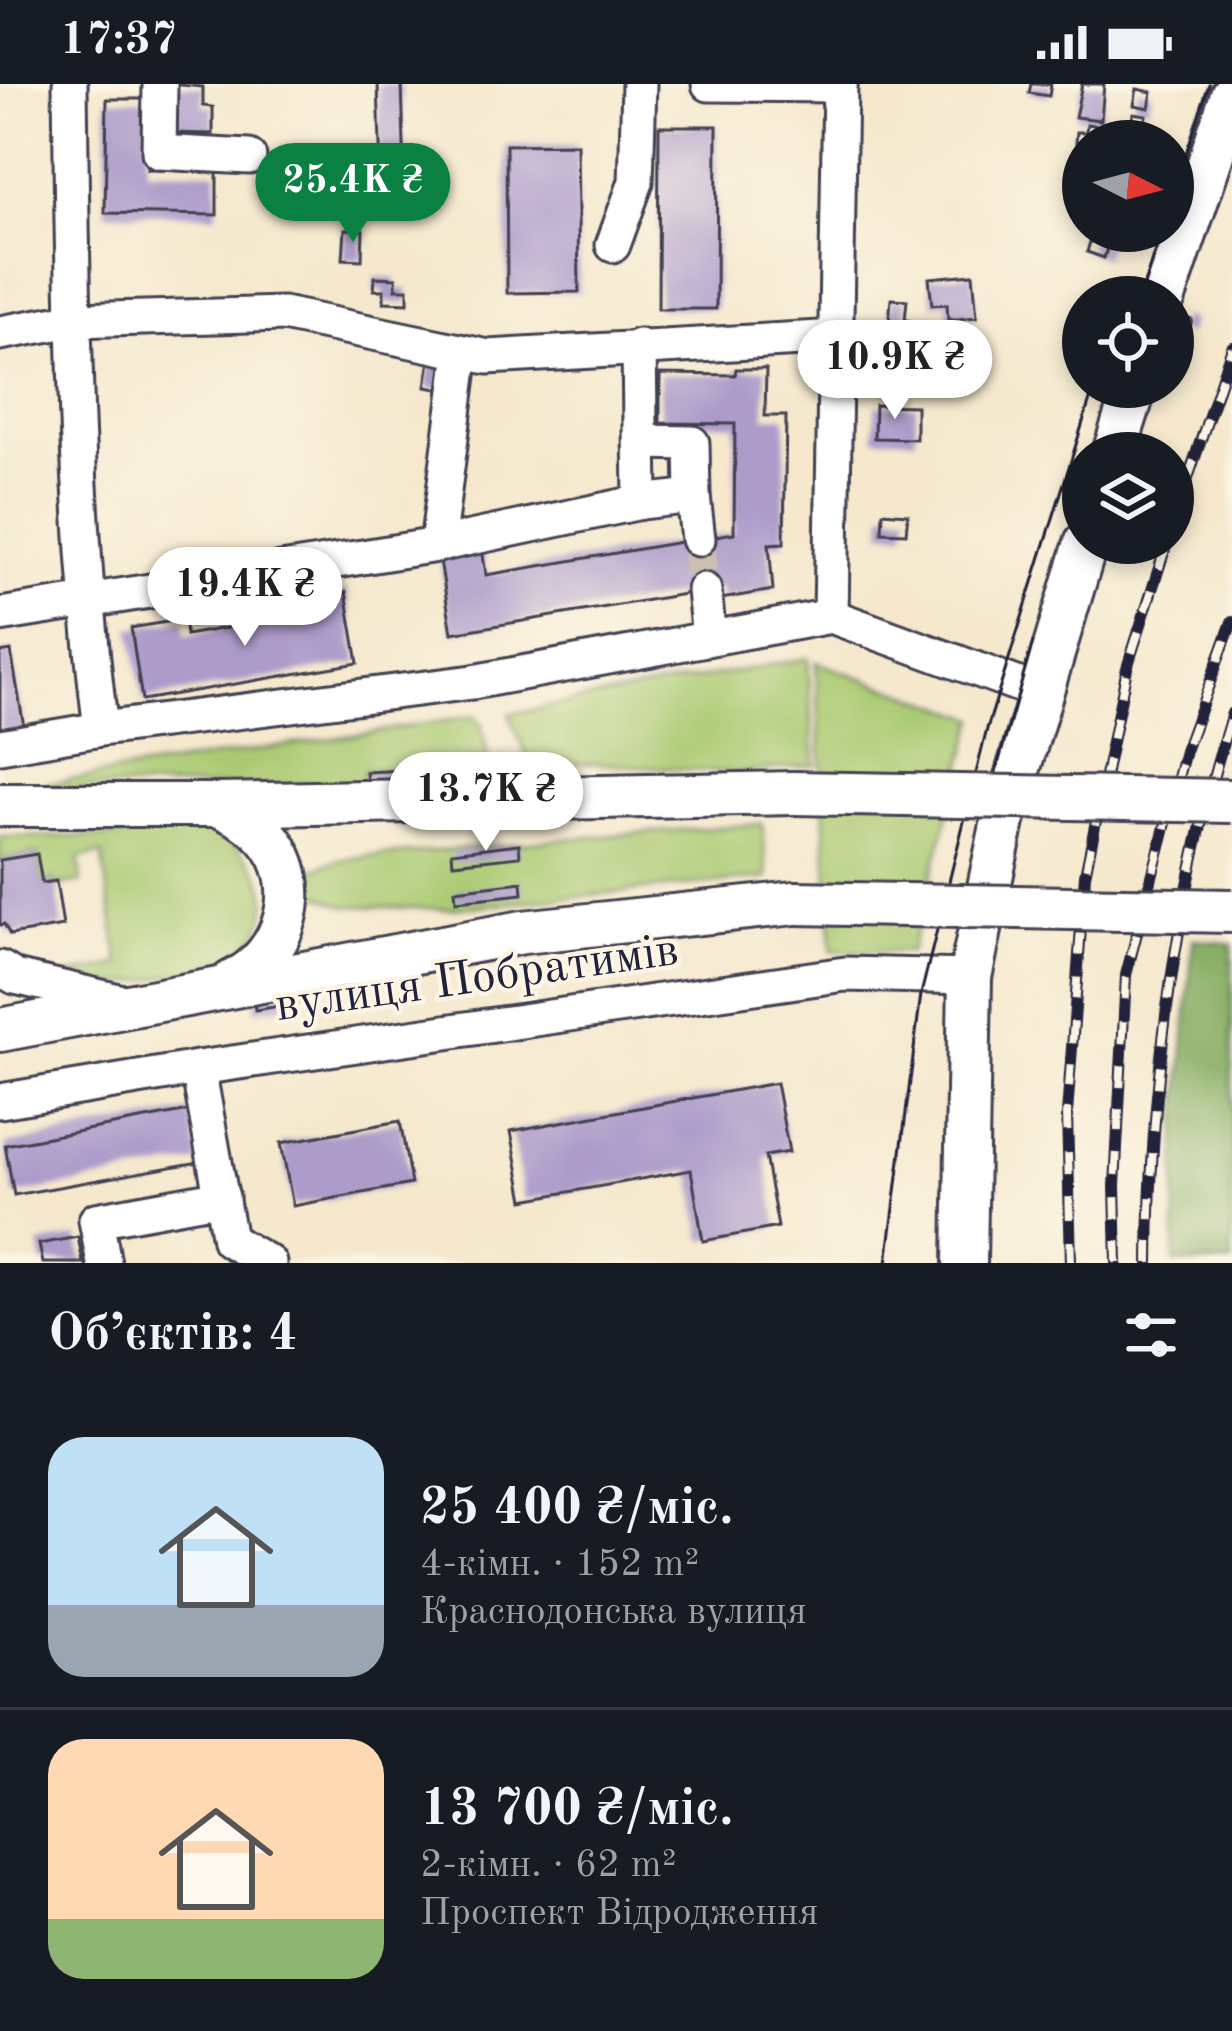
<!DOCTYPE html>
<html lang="uk">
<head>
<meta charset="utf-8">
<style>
  :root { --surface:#171b24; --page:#20242c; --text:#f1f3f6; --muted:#9ea1a6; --line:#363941; --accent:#0b8043 }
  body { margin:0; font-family:"Old Standard TT",serif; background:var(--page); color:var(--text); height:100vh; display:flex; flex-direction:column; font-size:45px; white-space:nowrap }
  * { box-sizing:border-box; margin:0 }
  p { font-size:39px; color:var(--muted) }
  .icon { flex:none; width:66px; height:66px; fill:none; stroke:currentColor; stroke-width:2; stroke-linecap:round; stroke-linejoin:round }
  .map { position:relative; height:1179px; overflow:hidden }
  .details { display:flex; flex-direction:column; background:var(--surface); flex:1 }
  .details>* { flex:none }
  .needle { width:78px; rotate:96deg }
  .buttons { position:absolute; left:1062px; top:36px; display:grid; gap:24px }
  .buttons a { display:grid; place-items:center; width:132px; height:132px; border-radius:50%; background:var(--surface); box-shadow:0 6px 18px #0003; font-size:60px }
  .price { position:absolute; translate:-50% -102px; padding:0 27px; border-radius:42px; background:#fff; color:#222; font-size:39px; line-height:78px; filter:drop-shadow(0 3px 6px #0008) }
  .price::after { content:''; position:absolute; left:50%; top:72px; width:36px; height:27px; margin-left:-18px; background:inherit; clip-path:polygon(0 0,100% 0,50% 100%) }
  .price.current { background:var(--accent); color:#fff }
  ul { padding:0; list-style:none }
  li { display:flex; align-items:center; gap:36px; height:300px; padding:0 48px }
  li+li { border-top:3px solid var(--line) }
  li span { display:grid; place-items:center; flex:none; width:336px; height:240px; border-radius:36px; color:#555 }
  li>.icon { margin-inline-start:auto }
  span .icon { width:144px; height:144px; fill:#fffc; stroke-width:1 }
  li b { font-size:51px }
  h2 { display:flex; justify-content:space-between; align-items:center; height:144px; padding:0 48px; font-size:51px }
  .status { display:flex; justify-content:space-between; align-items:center; height:84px; padding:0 60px; background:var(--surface); direction:ltr }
  .status svg { height:33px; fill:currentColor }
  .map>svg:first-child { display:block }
</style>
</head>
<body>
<div class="status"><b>17:37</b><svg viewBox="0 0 49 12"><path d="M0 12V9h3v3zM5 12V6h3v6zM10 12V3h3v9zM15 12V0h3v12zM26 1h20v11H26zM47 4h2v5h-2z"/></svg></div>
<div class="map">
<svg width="1232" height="1179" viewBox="0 0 1232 1179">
  <rect width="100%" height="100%" fill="#fcf5e5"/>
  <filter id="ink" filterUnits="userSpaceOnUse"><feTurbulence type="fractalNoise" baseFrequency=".00833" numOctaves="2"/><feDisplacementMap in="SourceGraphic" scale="24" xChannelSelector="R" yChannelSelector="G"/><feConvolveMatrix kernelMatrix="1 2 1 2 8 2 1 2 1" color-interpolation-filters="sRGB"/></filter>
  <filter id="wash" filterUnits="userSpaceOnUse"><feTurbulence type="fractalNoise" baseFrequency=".004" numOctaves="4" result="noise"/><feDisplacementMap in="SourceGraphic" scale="48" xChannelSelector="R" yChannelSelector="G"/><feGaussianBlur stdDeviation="2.7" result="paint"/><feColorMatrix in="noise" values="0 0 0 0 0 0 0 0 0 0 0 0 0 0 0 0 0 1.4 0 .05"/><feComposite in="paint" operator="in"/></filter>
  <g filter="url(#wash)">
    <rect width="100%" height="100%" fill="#f5e8cd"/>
    <g fill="#aaca72" stroke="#667656" stroke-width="3">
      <path d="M 808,574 L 815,681 L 736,689 L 591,679 L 530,680 L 509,630 Z"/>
      <path d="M 816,578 L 976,634 L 910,868 L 832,867 Z"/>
      <path d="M 474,632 L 481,640 L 490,684 L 364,686 L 363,700 L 54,705 L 49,699 Z"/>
      <path d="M 177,738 C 246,747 303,817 237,871 C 225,881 130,901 112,901 C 98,900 82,894 67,891 L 120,881 L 102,770 L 79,774 L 82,798 L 56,802 L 55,797 L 42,799 L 37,770 L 0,776 L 0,753 L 116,752 Z"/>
      <path d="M 762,740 L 768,794 L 450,825 L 346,822 L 310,808 L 306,798 L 309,788 C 341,769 391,772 427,768 C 539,756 650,748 762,740 Z"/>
    </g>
    <path fill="#87ae64" stroke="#546850" stroke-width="3" d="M 1193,855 L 1232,860 L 1232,1179 L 1174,1179 L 1177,1050 Z"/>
    <g id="blocks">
      <g fill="#ad9cca">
        <path d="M 170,0 L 203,3 L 203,22 L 213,23 L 213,50 L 168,49 Z"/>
        <path d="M 378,0 L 402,0 L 406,121 L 382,122 Z"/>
        <path d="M 1031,0 L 1051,0 L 1049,12 L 1029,9 Z"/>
        <path d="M 1082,0 L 1104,0 L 1101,36 L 1075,33 Z"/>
        <path d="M 1137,5 L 1152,8 L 1149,24 L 1134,21 Z"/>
        <path d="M 107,15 L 147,15 L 147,86 L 217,87 L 217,131 L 105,129 Z"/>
        <path d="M 1133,29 L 1146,31 L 1142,57 L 1113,57 L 1116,36 L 1132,38 Z"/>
        <path d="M 1087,40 L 1100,42 L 1099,57 L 1076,58 L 1077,48 L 1086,48 Z"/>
        <path d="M 659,42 L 717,42 L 716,225 L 658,225 Z"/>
        <path d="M 577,60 L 579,208 L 507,209 L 506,61 Z"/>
        <path d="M 345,145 L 363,146 L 362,176 L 343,175 Z"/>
        <path d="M 1093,147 L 1112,147 L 1104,174 L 1087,168 Z"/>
        <path d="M 973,190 L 977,233 L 948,236 L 947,220 L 932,221 L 929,194 Z"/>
        <path d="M 375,193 L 396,194 L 396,205 L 408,205 L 408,219 L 384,218 L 384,206 L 374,206 Z"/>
        <path d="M 891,215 L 907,216 L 905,236 L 911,237 L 910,253 L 888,251 Z"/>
        <path d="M 1183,233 L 1192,236 L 1188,250 L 1179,247 Z"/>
        <path d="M 894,258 L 923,258 L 922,291 L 893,290 Z"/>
        <path d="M 430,276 L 447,278 L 444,306 L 426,303 Z"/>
        <path d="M 736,285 L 766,285 L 765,332 L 786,332 L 784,459 L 769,460 L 773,506 L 721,515 L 720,504 L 452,549 L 439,471 L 482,464 L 486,491 L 734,449 L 735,340 L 660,339 L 660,290 L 735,291 Z"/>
        <path d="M 875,321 L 916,322 L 916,355 L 874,354 Z"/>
        <path d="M 883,428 L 908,430 L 906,449 L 882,448 Z"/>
        <path d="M 346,508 L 358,579 L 142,616 L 131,544 L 184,535 L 186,551 L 295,532 L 293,517 Z"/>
        <path d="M 11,567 L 25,649 L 0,653 L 0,569 Z"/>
        <path d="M 405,686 L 405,697 L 367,699 L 366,688 Z"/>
        <path d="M 519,760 L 520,772 L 453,779 L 452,768 Z"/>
        <path d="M 37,770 L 42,799 L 56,797 L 63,842 L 10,851 L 4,840 L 0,841 L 0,776 Z"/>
        <path d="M 522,798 L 523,810 L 456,817 L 455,806 Z"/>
        <path d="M 297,906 L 299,919 L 255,926 L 254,913 Z"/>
        <path d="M 776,999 L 789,1068 L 765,1072 L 778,1143 L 703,1157 L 691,1086 L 524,1116 L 511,1047 Z"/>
        <path d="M 189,1027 L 199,1078 L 14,1111 L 5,1061 Z"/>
        <path d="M 400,1037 L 411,1100 L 293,1122 L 281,1059 Z"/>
        <path d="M 78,1153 L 83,1179 L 43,1179 L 39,1160 Z"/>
      </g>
    </g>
  </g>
  <g filter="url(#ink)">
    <use href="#blocks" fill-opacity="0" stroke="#424051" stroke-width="3"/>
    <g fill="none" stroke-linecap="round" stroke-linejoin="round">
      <path stroke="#cbc0b0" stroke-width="33" stroke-dasharray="33 16" stroke-linecap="butt" d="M 698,455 L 704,506"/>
      <g stroke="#424051" stroke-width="39">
        <g id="minor">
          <path d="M 70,0 C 73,216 74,431 101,645"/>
          <path d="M 160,0 L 159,68 L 249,73"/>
          <path d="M 709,0 L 840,1"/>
          <path d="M 613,161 L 636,98 L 639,0"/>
          <path d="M 0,249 L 73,236 L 283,230 L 488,273 L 838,253"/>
          <path d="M 693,412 L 698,455"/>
          <path d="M 641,418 L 693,412 L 692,359 L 641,358"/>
          <path d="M 437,461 L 462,268"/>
          <path d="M 704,506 L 709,554"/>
          <path d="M 0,531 L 437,461 L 641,418 L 639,262"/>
          <path d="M 831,532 L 840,0"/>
          <path d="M 0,662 L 101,645 L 473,598 L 831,532 L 1041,609"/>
          <path d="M 0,884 L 15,893 L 119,917"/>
          <path d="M 198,984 L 229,1156 L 269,1179"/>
          <path d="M 0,1017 L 198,984 L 845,890 L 970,893"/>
          <path d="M 104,1179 L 96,1136 L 222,1113"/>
        </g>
      </g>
      <g stroke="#424051" stroke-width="48">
        <g id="major">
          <path d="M 1164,213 L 1232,11"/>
          <path d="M 1114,369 L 1135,303"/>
          <path d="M 0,721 L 219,721 L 793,709"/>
          <path d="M 219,721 C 237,730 253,737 267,753 C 308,800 286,873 232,898"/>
          <path d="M 0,946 L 523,848 L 795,819"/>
          <path d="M 965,1179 L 970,893 L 1003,737 L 1086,459"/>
        </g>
      </g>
      <use href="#minor" stroke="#fff" stroke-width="33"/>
      <use href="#major" stroke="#fff" stroke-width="42"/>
      <g stroke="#22223b" stroke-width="3">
        <path d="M 1173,108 L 1209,0"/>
        <path d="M 1140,213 L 1161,147"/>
        <path d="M 987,719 L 1033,558"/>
        <path d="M 887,1179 L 921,910 L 987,645 L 1094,303"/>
      </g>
      <g stroke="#22223b" stroke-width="12">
        <g id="rail">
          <path d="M 1173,439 L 1232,263"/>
          <path d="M 1071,1179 L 1067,1030 L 1085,791 L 1127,584 L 1167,459"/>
          <path d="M 1117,1179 L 1115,1102 L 1126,891 L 1185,667 L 1232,538"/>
          <path d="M 1149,1179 C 1150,995 1177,805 1232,629"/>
        </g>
      </g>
      <use href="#rail" stroke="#fcf5e5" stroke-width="8" stroke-dasharray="22" stroke-linecap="butt"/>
      <g stroke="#424051" stroke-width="48" stroke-linecap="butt">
        <g id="major-bridge">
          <path d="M 793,709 L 1232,717"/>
          <path d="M 795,819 L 1232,827"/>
        </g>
      </g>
      <use href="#major-bridge" stroke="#fff" stroke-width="42"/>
    </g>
  </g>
  <g text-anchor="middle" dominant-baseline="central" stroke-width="9" stroke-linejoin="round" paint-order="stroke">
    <g font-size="48" fill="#22223b" stroke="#fcf5e5">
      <text transform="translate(477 895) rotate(-8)">вулиця Побратимів</text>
    </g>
  </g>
</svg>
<div class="buttons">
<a><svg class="needle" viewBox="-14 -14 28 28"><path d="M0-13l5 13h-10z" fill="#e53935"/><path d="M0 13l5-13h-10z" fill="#9ea1a6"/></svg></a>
<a><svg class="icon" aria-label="locate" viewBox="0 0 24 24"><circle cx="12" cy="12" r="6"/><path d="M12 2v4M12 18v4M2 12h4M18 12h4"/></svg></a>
<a><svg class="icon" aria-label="layers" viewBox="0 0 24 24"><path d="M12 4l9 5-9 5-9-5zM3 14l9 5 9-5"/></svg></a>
</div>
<b class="price current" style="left:353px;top:161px">25.4K ₴</b>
<b class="price" style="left:895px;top:338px">10.9K ₴</b>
<b class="price" style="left:245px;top:565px">19.4K ₴</b>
<b class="price" style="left:486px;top:770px">13.7K ₴</b>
</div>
<section class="details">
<h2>Об’єктів: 4<svg class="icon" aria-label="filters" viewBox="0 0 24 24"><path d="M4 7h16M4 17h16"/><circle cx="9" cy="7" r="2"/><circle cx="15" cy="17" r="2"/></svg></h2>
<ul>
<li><span style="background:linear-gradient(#bfe0f5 70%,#9aa5b1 0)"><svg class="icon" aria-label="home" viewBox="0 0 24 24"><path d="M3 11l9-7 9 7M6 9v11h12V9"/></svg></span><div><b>25 400 ₴/міс.</b><p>4-кімн. · 152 m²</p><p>Краснодонська вулиця</p></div></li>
<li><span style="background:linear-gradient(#ffd9b3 75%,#8fb573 0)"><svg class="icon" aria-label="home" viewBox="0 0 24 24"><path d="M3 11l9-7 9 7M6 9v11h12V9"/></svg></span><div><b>13 700 ₴/міс.</b><p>2-кімн. · 62 m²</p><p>Проспект Відродження</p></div></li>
</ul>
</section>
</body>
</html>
